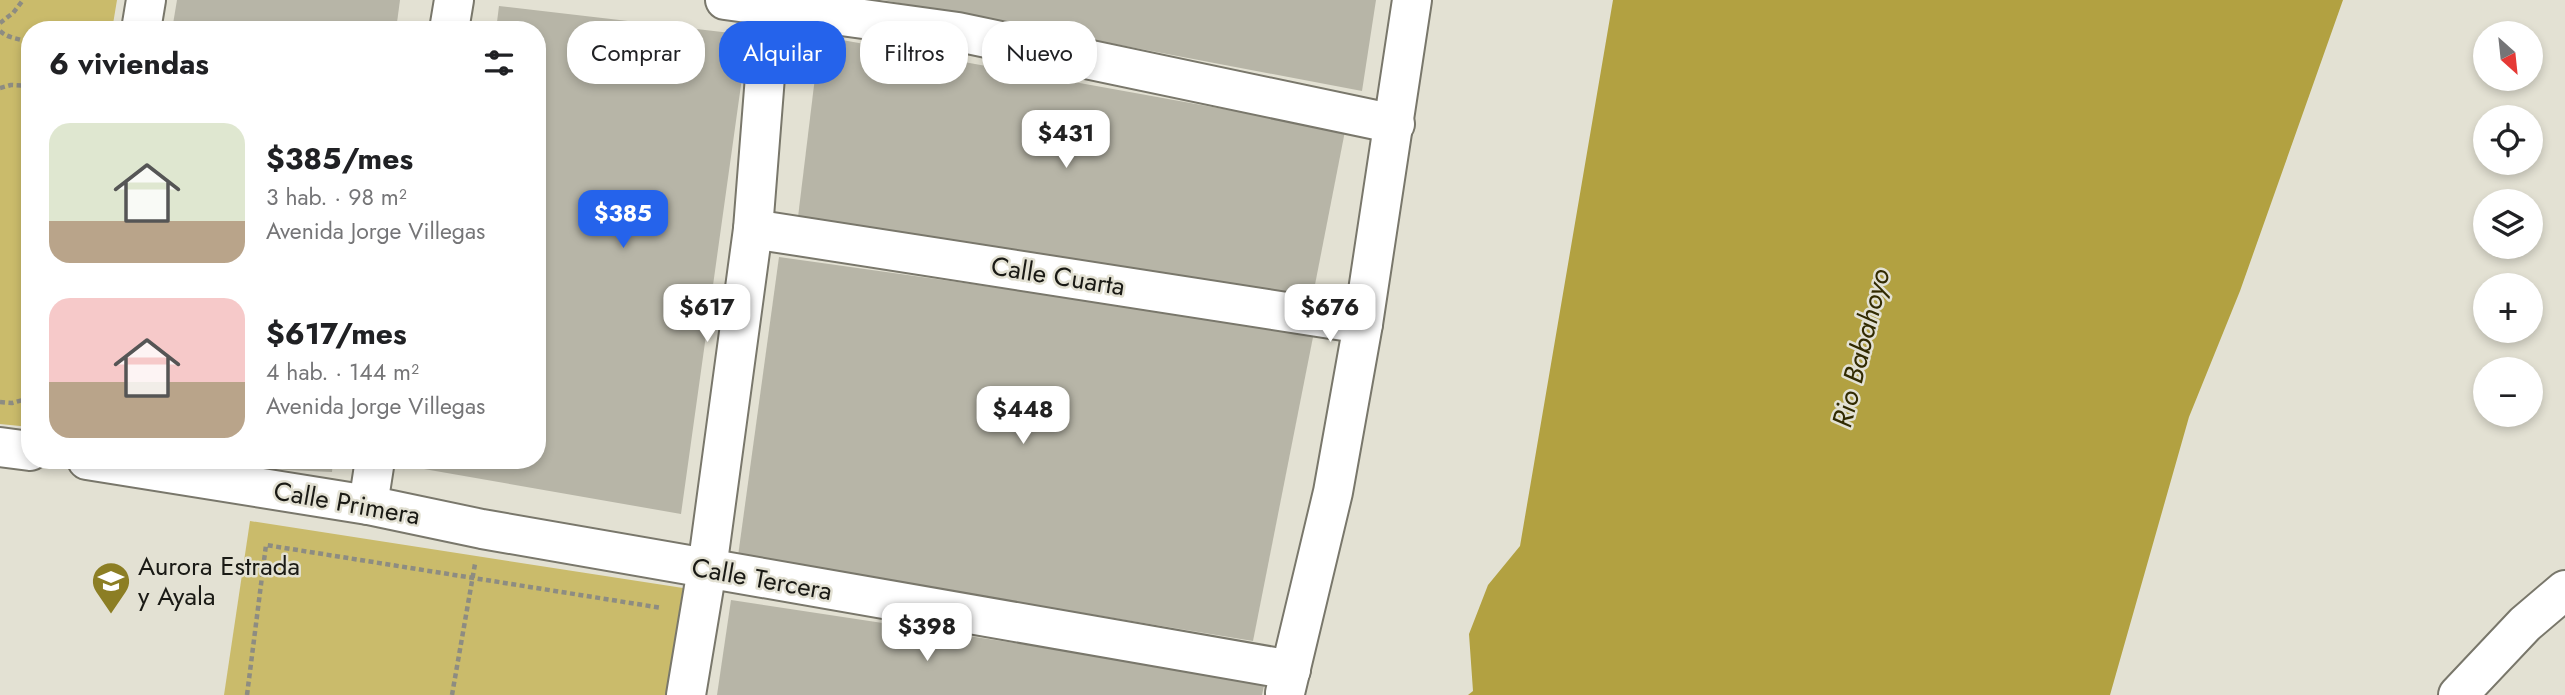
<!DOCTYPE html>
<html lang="es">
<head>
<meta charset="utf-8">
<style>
  :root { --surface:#fff; --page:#f2f2f2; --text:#202124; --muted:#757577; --accent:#2563eb }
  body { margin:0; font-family:Jost,sans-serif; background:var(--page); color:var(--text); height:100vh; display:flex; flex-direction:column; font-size:26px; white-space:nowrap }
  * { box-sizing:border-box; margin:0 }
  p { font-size:23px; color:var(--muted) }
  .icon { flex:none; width:38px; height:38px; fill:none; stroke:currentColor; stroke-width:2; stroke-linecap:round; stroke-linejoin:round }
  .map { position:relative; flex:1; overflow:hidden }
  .details { position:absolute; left:21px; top:21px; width:525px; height:448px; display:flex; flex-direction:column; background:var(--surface); border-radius:28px; box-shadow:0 4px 10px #0003 }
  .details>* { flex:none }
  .guide { position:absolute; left:567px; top:21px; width:665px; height:63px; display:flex; gap:14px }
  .needle { width:46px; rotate:153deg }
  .buttons { position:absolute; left:2473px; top:21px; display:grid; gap:14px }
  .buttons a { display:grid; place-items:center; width:70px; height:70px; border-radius:50%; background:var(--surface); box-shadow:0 4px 10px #0003; font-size:35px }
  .price { position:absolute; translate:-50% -60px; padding:0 16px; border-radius:14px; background:#fff; color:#222; font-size:23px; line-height:46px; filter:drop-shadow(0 2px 4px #0008) }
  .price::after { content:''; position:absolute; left:50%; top:42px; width:21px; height:16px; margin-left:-10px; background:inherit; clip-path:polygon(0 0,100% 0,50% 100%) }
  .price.active { background:var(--accent); color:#fff }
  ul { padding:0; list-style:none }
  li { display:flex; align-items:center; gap:21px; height:175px; padding:0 28px }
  li span { display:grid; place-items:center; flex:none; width:196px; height:140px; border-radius:21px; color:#555 }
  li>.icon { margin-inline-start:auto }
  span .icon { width:84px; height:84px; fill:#fffc; stroke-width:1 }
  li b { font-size:30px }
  h2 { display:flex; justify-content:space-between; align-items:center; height:84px; padding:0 28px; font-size:30px }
  .tag { padding:0 24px; border-radius:28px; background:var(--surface); box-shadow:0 4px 10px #0003; font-size:24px; line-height:63px }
  .tag.active { background:var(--accent); color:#fff }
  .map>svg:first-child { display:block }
</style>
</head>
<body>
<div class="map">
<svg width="2565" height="695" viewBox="0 0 2565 695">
  <rect width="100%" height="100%" fill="#e3e1d3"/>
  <g fill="#cabb6b">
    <path d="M 0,0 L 117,0 L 112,30 L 30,30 L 30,427 L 0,424 Z"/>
    <path d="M 250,521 L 683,588 L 666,695 L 224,695 Z"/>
  </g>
  <path fill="#b2a141" d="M 1613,0 L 2343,0 L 2240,291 L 2189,417 L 2110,695 L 1468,695 L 1473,691 L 1469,634 L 1488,585 L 1520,546 Z"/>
  <g fill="#b7b5a7">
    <path d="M 177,0 L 400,0 L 396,30 L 172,30 Z"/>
    <path d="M 883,0 L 1376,0 L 1362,91 Z"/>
    <path d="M 499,6 L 748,35 L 681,514 L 424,469 L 425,460 L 537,460 L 537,30 L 496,30 Z"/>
    <path d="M 820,36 L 1345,131 L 1312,300 L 798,217 Z"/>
    <path d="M 779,257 L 1314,332 L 1253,641 L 738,556 Z"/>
    <path d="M 227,460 L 333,460 L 332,472 L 266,469 Z"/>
    <path d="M 731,600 L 1265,681 L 1262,695 L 717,695 Z"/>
  </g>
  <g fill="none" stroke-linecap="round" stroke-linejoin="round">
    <g stroke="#79776b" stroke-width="42">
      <g id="minor">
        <path d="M 725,0 L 958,32 L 1395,124"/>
        <path d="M 141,30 L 146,0"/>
        <path d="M 449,30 L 454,0"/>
        <path d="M 753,229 L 1363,324"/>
        <path d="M 0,447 L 30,451"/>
        <path d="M 87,460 L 368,505 L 482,529 L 1291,670"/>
        <path d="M 368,505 L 375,460"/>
        <path d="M 1285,693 L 1333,492 L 1363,324 L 1412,0"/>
        <path d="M 686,695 L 707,569 L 753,229 L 771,0"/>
        <path d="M 2458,695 L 2525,624 L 2565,590"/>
      </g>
    </g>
    <g stroke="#8d8c82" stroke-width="4.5" stroke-dasharray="5 3.5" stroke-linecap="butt">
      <path d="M 0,23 L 13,13 L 23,0"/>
      <path d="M 0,31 C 9,39 19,38 30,43"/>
      <path d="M 24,85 L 30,56"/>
      <path d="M 0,88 L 11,85 L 30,86"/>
      <path d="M 0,402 L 12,403 L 30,398"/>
      <path d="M 247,695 L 266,545 L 662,608"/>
      <path d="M 452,695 L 475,564"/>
    </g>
    <use href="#minor" stroke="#fff" stroke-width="38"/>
  </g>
  <defs>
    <g id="school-pin" transform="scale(2.0125)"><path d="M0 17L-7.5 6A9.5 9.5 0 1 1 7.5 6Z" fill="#8c7e24" stroke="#e3e1d3"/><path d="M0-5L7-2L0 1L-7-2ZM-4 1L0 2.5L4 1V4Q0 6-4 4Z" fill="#fff"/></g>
  </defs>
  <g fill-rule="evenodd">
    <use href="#school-pin" x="111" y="581"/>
  </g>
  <g text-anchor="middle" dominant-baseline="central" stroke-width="5" stroke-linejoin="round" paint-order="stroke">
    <g font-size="26" fill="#1a1a15" stroke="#e3e1d3">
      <text transform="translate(1058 276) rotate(9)">Calle Cuarta</text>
      <text transform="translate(347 503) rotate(10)">Calle Primera</text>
      <text transform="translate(762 579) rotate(10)">Calle Tercera</text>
    </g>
    <g font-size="26" fill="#1a1a15" stroke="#e3e1d3" text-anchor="start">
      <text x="138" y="566">Aurora Estrada<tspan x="138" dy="30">y Ayala</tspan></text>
    </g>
    <g font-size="28" font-style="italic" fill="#312a00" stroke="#e3e1d3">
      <text transform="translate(1861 348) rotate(-76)">Rio Babahoyo</text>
    </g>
  </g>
</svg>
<div class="buttons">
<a><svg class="needle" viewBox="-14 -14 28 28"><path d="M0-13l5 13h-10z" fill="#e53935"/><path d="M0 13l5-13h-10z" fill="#757577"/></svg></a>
<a><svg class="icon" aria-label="locate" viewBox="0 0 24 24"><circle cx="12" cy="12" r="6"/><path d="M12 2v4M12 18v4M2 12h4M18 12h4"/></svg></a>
<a><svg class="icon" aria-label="layers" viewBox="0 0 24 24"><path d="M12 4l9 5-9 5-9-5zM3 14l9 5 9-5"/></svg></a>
<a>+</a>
<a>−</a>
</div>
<b class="price" style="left:1066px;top:170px">$431</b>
<b class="price active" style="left:623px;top:250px">$385</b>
<b class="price" style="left:707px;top:344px">$617</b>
<b class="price" style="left:1330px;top:344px">$676</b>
<b class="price" style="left:1023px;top:446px">$448</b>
<b class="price" style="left:927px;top:663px">$398</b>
<div class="guide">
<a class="tag">Comprar</a>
<a class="tag active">Alquilar</a>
<a class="tag">Filtros</a>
<a class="tag">Nuevo</a>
</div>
<section class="details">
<h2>6 viviendas<svg class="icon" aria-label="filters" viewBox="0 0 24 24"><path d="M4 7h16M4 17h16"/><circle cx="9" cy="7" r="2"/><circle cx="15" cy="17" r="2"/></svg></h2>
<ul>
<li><span style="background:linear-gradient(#dfe7d0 70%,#b9a48a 0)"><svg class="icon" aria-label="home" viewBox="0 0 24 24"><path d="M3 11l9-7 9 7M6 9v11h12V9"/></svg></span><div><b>$385/mes</b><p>3 hab. · 98 m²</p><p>Avenida Jorge Villegas</p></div></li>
<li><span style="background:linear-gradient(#f6c9c9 60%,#b9a48a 0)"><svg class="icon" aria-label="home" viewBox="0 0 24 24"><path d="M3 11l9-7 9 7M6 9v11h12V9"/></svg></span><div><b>$617/mes</b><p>4 hab. · 144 m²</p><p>Avenida Jorge Villegas</p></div></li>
</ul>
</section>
</div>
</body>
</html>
